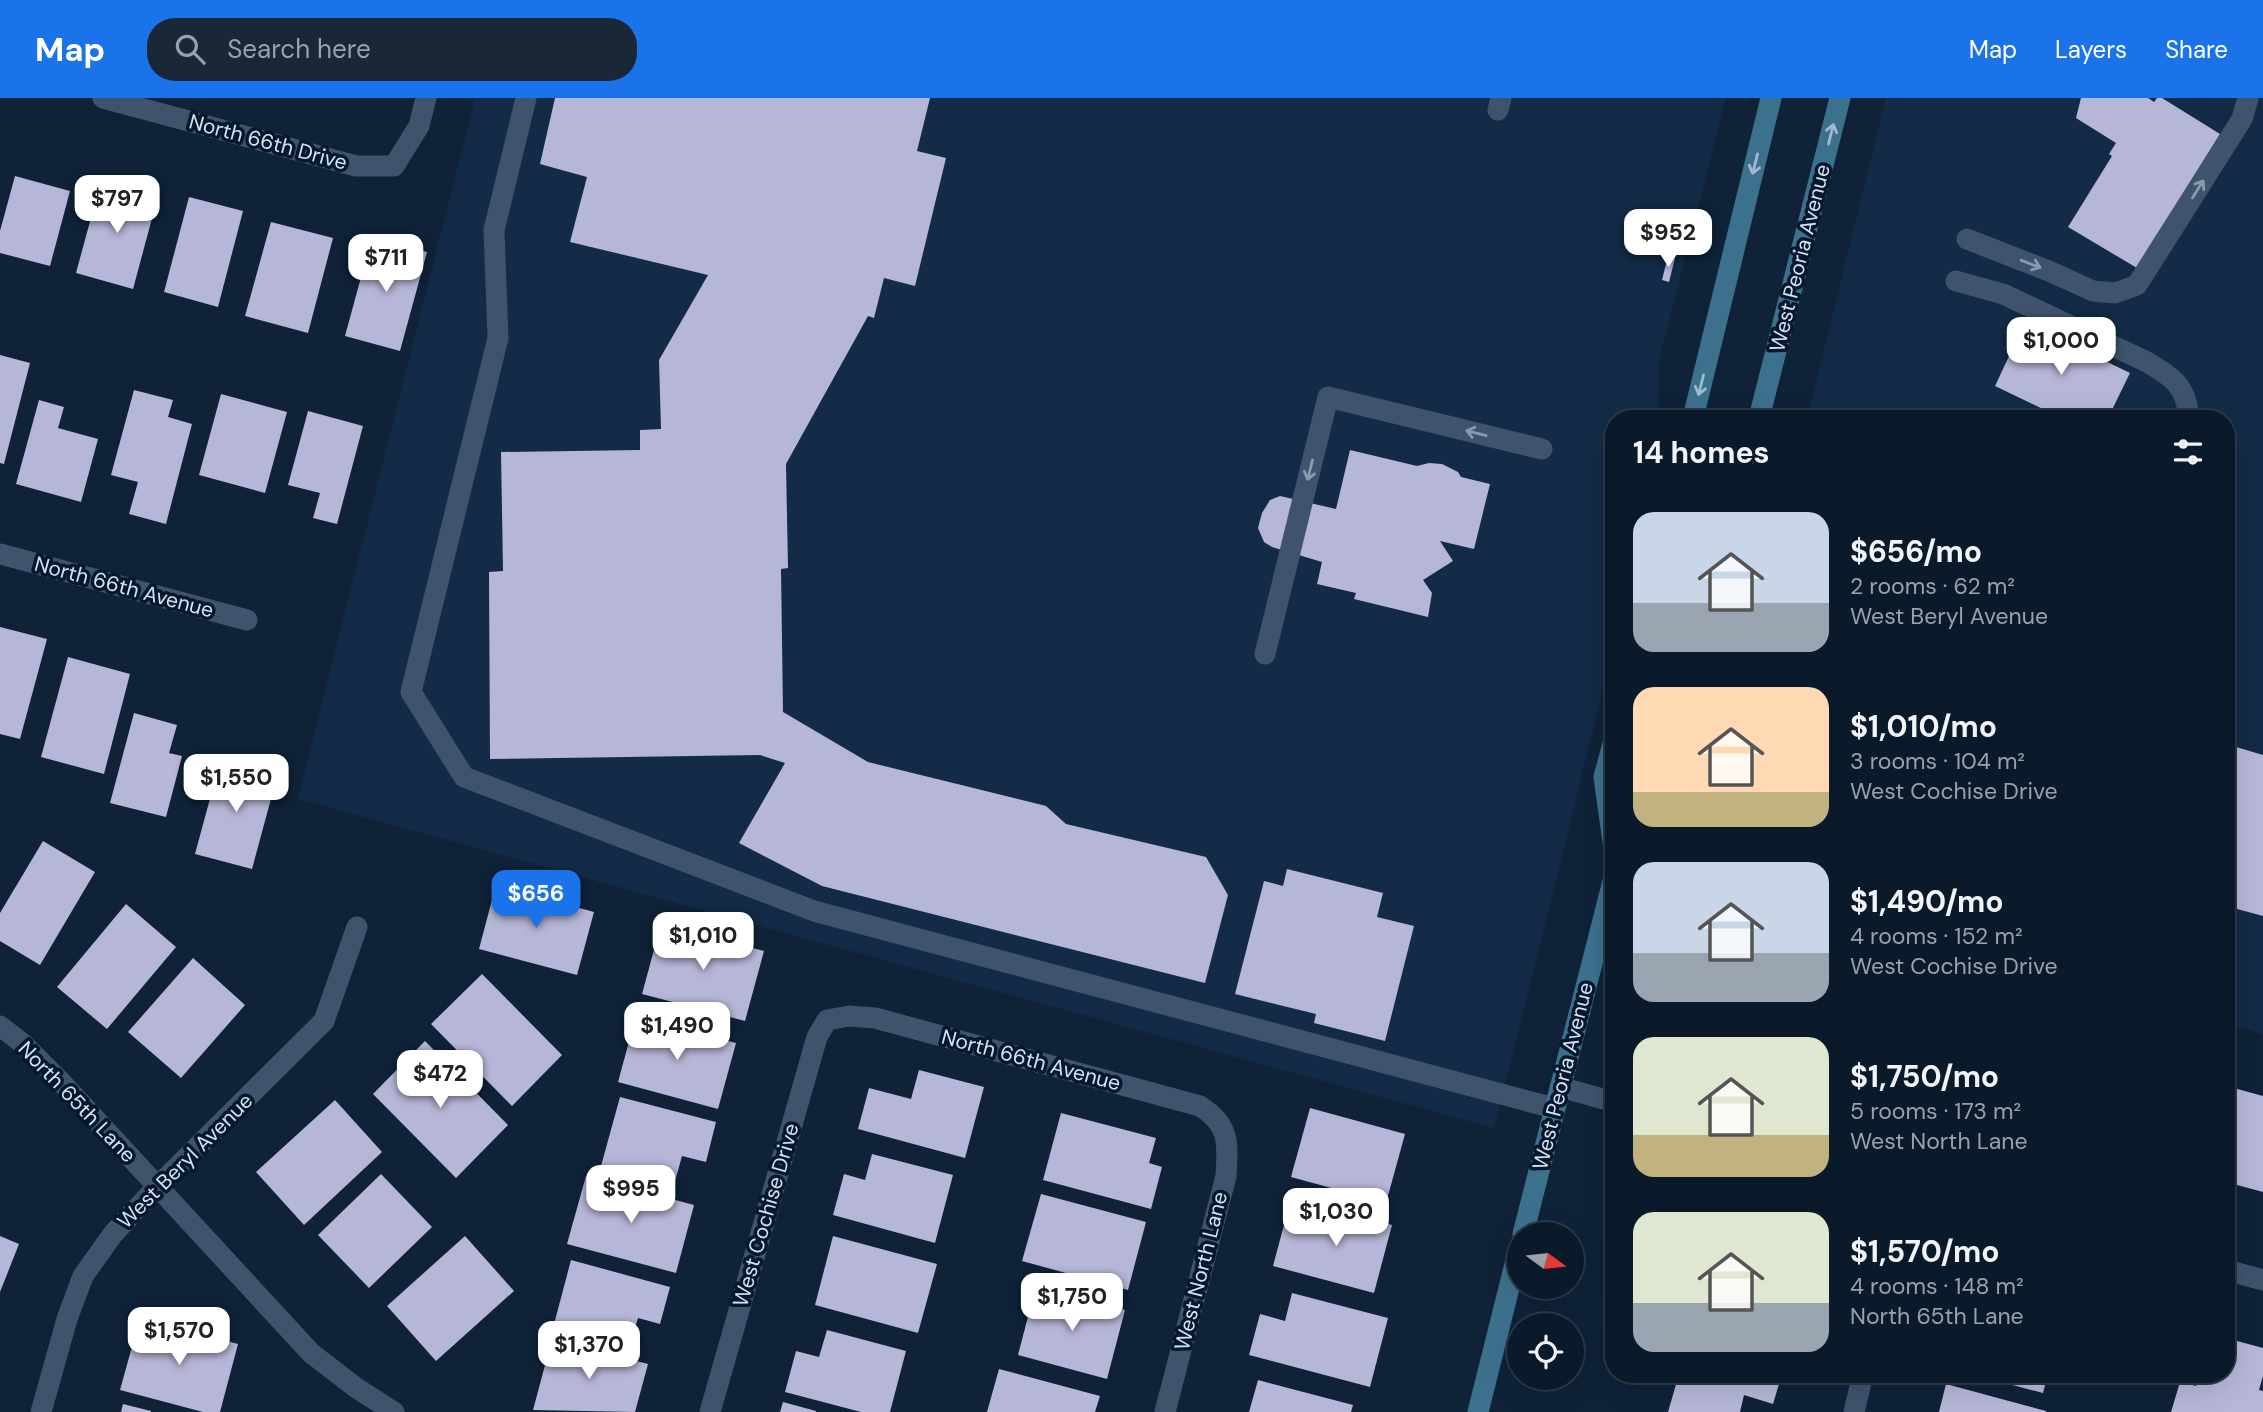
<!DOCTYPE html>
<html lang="en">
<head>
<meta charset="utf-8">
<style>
  :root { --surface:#0b1a2a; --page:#192736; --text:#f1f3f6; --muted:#9aa1a8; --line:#2b3847; --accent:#1a73e8 }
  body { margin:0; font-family:"DM Sans",sans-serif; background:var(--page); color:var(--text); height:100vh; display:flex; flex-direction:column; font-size:26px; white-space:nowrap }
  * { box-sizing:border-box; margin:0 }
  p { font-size:23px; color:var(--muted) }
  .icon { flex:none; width:38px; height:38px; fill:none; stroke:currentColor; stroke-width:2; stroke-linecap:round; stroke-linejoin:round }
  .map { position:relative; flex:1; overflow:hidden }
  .side { position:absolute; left:1605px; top:312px; width:630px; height:973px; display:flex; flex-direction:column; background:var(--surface); border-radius:28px; box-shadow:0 7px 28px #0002,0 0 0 2px var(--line) }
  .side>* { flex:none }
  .needle { width:46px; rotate:105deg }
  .tools { position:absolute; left:1507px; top:1124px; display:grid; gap:14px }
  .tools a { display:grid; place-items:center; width:77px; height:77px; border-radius:50%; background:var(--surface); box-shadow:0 7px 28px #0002,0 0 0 2px var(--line); font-size:35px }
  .price { position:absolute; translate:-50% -60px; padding:0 16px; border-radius:14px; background:#fff; color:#222; font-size:23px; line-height:46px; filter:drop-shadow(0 2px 4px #0008) }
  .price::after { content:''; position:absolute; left:50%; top:42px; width:21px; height:16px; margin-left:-10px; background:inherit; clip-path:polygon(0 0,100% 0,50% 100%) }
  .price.on { background:var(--accent); color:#fff }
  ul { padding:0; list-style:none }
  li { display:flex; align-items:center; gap:21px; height:175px; padding:0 28px }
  li span { display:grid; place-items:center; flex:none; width:196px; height:140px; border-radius:21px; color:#555 }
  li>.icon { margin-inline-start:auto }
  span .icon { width:84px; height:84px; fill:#fffc; stroke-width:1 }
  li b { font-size:30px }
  h2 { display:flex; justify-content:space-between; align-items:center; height:84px; padding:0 28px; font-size:30px }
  header { display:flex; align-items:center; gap:42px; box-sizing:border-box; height:98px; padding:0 35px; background:var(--accent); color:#fff }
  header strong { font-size:33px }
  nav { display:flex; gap:38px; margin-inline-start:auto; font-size:24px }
  .search { width:490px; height:63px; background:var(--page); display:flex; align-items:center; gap:18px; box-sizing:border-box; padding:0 24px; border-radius:28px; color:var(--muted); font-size:26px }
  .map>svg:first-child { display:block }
</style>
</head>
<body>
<header>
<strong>Map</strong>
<div class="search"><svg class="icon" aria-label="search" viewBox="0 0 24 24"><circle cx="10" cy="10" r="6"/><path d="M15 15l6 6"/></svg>Search here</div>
<nav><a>Map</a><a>Layers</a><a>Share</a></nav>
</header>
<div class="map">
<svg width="2263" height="1314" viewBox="0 0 2263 1314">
  <rect width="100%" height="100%" fill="#0f2238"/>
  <g fill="#132b46">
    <path d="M 475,0 L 1726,0 L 1659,262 L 1658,320 L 1614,320 L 1613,552 L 1494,1030 L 298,701 Z"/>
    <path d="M 1886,0 L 2263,0 L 2263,936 L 2226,926 L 2226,320 L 1807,320 Z"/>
  </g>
  <g fill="#b6b6d8">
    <path d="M 555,0 L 930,0 L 917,53 L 946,60 L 915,188 L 884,180 L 874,220 L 868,218 L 786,366 L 788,470 L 781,471 L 783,614 L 868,664 L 1046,708 L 1066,726 L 1206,759 L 1228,797 L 1205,885 L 822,788 L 739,745 L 785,665 L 760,657 L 490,661 L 489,474 L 503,473 L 501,354 L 640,352 L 640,332 L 661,331 L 659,262 L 708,177 L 570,144 L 587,79 L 540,66 Z"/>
    <path d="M 2081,0 L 2148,0 L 2154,4 L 2157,0 L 2162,0 L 2220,36 L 2137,170 L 2068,129 L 2112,58 L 2109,56 L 2116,45 L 2076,20 Z"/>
    <path d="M 15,78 L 70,93 L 50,168 L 0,155 L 0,133 Z"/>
    <path d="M 101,83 L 158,98 L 133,191 L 76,175 Z"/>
    <path d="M 189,99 L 243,113 L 218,209 L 164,194 Z"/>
    <path d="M 271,124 L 333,140 L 308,235 L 245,218 Z"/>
    <path d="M 372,139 L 427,154 L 400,253 L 345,238 Z"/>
    <path d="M 1668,158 L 1675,160 L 1669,184 L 1662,182 Z"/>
    <path d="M 2025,224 L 2130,275 L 2108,320 L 2062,320 L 1995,288 Z"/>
    <path d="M 0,257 L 30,265 L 4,366 L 0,365 Z"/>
    <path d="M 134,292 L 173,302 L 168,319 L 192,326 L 166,426 L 129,416 L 138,384 L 111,377 Z"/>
    <path d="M 221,296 L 287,314 L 265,395 L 199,377 Z"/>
    <path d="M 39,302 L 64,309 L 58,330 L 98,341 L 81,404 L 16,386 Z"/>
    <path d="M 308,313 L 363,328 L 337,426 L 313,420 L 320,395 L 288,387 Z"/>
    <path d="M 1350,352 L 1417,368 L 1429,365 L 1442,366 L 1458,374 L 1461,379 L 1490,386 L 1474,451 L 1440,443 L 1453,463 L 1423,482 L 1432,495 L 1428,519 L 1354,501 L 1356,495 L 1317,486 L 1322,464 L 1272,449 L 1264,444 L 1258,430 L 1262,415 L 1270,402 L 1280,398 L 1336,411 Z"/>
    <path d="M 0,529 L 47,541 L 20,641 L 0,636 Z"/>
    <path d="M 68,559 L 130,576 L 104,676 L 41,659 Z"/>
    <path d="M 134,615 L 177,627 L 169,655 L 182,658 L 166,719 L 110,705 Z"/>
    <path d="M 2226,646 L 2263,657 L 2263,818 L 2226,808 Z"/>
    <path d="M 221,660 L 278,675 L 252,771 L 195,756 Z"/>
    <path d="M 43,743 L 95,774 L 40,867 L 0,843 L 0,815 Z"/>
    <path d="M 1287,771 L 1383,795 L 1377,819 L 1414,828 L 1385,943 L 1314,925 L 1316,916 L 1235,896 L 1264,783 L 1283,788 Z"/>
    <path d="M 496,787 L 594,814 L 577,877 L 479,851 Z"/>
    <path d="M 126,806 L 176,849 L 107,931 L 57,889 Z"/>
    <path d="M 661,826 L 764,853 L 745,923 L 642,896 Z"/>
    <path d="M 193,860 L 245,907 L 181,980 L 128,934 Z"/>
    <path d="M 482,876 L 562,957 L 512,1008 L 431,926 Z"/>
    <path d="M 636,918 L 736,945 L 718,1011 L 618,984 Z"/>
    <path d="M 425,943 L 508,1027 L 456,1080 L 373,996 Z"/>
    <path d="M 919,972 L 984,989 L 965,1060 L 858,1031 L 869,990 L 911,1001 Z"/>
    <path d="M 2230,989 L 2263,998 L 2263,1094 L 2226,1084 L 2226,1005 Z"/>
    <path d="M 620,999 L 716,1024 L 706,1064 L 682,1058 L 674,1087 L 601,1068 Z"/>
    <path d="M 335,1002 L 382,1054 L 304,1127 L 256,1074 Z"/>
    <path d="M 1310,1010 L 1405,1036 L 1386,1105 L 1291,1079 Z"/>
    <path d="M 1061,1015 L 1156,1040 L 1149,1065 L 1162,1069 L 1151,1111 L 1043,1082 Z"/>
    <path d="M 872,1056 L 953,1077 L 935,1145 L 833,1117 L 844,1076 L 865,1082 Z"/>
    <path d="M 381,1076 L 432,1129 L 369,1190 L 318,1137 Z"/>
    <path d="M 586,1078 L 694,1107 L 676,1175 L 567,1146 Z"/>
    <path d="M 1041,1096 L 1146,1124 L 1128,1192 L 1022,1163 Z"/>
    <path d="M 1312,1105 L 1392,1127 L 1374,1195 L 1273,1168 L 1284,1127 L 1305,1132 Z"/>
    <path d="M 0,1138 L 19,1146 L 0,1194 Z"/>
    <path d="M 465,1138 L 514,1193 L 436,1263 L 387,1208 Z"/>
    <path d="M 833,1138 L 937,1166 L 918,1235 L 815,1207 Z"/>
    <path d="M 571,1162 L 670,1189 L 660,1226 L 638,1220 L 629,1250 L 553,1230 Z"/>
    <path d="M 1036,1188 L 1125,1212 L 1107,1281 L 1018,1257 Z"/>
    <path d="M 1292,1195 L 1388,1220 L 1370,1289 L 1249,1257 L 1260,1216 L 1285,1223 Z"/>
    <path d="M 140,1220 L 238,1246 L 220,1314 L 203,1314 L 120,1292 Z"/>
    <path d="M 827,1232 L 906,1253 L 890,1314 L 861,1314 L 785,1294 L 796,1253 L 819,1259 Z"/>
    <path d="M 2226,1240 L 2263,1250 L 2263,1278 L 2259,1292 L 2263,1293 L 2263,1314 L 2171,1314 L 2180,1284 L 2196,1288 L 2199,1276 L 2226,1276 Z"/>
    <path d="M 552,1241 L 648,1266 L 635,1314 L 533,1312 Z"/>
    <path d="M 999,1271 L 1100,1298 L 1095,1314 L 987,1314 Z"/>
    <path d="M 1679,1276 L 1782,1276 L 1773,1306 L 1744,1297 L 1740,1314 L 1668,1314 Z"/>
    <path d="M 2008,1276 L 2048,1276 L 2043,1295 L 2005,1285 Z"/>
    <path d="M 1258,1282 L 1353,1307 L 1351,1314 L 1249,1314 Z"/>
    <path d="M 1946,1286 L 2046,1313 L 2046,1314 L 1939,1314 Z"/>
    <path d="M 783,1304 L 816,1313 L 816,1314 L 780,1314 Z"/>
    <path d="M 123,1306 L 151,1313 L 151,1314 L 121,1314 Z"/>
  </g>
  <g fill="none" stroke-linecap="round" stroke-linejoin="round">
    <g stroke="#3f536d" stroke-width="21">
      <path d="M 526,0 L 494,132 L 498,240 L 411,594 L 464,679 L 814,813 L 1554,1010"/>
      <path d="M 1498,12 L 1501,0"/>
      <path d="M 1967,141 L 2049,173 L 2093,193 L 2115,195 L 2137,187 L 2242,21 L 2248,0"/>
      <path d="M 1956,183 L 2003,196 L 2147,264 C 2174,280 2186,288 2189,320"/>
      <path d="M 1265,556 L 1328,299 L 1542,351"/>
    </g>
    <g stroke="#3f536d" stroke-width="21">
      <path d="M 103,0 L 356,68 L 394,68 L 419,28 L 426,0"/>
      <path d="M 0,456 L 247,522"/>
      <path d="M 0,928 L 22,945 L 63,986 L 311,1255 L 355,1289 L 394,1314"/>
      <path d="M 1560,989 L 1614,1004"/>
      <path d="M 2226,1172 L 2263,1182"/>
      <path d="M 41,1314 L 67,1221 L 83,1178 L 113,1136 L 158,1088 L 324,923 L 357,829"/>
      <path d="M 710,1314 L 817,939 L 827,922 L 849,918 L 875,920 L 1200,1008 C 1230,1027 1228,1045 1226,1078 L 1165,1314"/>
      <path d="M 1854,1314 L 1863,1276"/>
    </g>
    <g stroke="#3c718e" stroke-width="21">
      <path d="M 1693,320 L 1771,0"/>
      <path d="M 1759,320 L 1840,0"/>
      <path d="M 1614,642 L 1604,679 L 1614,751"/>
      <path d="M 1523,1136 L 1614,779"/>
      <path d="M 1478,1314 L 1519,1150"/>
    </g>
  </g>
  <defs><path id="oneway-shaft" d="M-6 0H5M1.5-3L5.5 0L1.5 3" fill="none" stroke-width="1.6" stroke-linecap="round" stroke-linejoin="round" transform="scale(1.75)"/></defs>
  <g stroke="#9fbace">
    <use href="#oneway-shaft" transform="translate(1831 36) rotate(-76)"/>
    <use href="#oneway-shaft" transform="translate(1755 66) rotate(104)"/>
    <use href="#oneway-shaft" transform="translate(1701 287) rotate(104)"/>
  </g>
  <g stroke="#8a9aaf">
    <use href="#oneway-shaft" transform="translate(2198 91) rotate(-58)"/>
    <use href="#oneway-shaft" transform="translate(2031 166) rotate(21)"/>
    <use href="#oneway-shaft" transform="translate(1476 335) rotate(-166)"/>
    <use href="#oneway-shaft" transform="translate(1310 372) rotate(104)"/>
  </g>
  <g text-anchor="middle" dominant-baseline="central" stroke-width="7" stroke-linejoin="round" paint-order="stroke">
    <g font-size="21" fill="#d5e2f1" stroke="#06182e">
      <text transform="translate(268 44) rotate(15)">North 66th Drive</text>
      <text transform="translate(1800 160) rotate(-76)">West Peoria Avenue</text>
      <text transform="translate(124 489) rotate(15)">North 66th Avenue</text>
      <text transform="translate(1031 962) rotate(15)">North 66th Avenue</text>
      <text transform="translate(1563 978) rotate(-76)">West Peoria Avenue</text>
      <text transform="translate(77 1004) rotate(46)">North 65th Lane</text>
      <text transform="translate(185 1063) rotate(-45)">West Beryl Avenue</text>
      <text transform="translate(766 1117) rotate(-74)">West Cochise Drive</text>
      <text transform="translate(1201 1173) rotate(-76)">West North Lane</text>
    </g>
  </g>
</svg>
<div class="tools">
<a><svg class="needle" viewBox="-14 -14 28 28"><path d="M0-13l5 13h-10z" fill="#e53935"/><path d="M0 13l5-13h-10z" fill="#9aa1a8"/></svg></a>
<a><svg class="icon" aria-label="locate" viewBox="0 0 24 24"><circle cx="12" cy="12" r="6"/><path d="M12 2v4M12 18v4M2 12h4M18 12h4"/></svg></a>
</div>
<b class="price" style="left:117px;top:137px">$797</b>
<b class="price" style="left:1668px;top:171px">$952</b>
<b class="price" style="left:386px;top:196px">$711</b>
<b class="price" style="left:2061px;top:279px">$1,000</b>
<b class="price" style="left:236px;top:716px">$1,550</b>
<b class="price on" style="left:536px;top:832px">$656</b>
<b class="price" style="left:703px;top:874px">$1,010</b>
<b class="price" style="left:677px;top:964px">$1,490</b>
<b class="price" style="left:440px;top:1012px">$472</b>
<b class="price" style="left:631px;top:1127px">$995</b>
<b class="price" style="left:1336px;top:1150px">$1,030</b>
<b class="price" style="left:1072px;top:1235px">$1,750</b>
<b class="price" style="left:179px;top:1269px">$1,570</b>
<b class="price" style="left:589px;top:1283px">$1,370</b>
<section class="side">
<h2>14 homes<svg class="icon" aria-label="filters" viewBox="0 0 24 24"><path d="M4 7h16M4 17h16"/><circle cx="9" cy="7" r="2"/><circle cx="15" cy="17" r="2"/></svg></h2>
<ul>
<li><span style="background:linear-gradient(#c9d6e8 65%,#9aa5b1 0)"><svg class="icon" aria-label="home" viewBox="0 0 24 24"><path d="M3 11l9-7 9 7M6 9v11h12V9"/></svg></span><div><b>$656/mo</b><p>2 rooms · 62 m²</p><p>West Beryl Avenue</p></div></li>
<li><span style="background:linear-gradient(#ffd9b3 75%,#c2b280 0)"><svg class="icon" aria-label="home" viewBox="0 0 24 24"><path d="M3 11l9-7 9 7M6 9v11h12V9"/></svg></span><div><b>$1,010/mo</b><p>3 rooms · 104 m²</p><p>West Cochise Drive</p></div></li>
<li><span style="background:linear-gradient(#c9d6e8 65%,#9aa5b1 0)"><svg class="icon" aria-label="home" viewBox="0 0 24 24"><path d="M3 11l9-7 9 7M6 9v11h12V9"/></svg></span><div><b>$1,490/mo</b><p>4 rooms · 152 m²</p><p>West Cochise Drive</p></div></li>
<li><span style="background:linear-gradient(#dfe7d0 70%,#c2b280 0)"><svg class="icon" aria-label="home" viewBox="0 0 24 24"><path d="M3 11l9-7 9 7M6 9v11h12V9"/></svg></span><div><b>$1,750/mo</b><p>5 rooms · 173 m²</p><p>West North Lane</p></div></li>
<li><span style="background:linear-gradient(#dfe7d0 65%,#9aa5b1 0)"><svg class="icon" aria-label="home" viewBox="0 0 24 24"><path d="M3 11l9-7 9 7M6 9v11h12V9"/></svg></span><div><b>$1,570/mo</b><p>4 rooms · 148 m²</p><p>North 65th Lane</p></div></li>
</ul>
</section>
</div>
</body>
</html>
